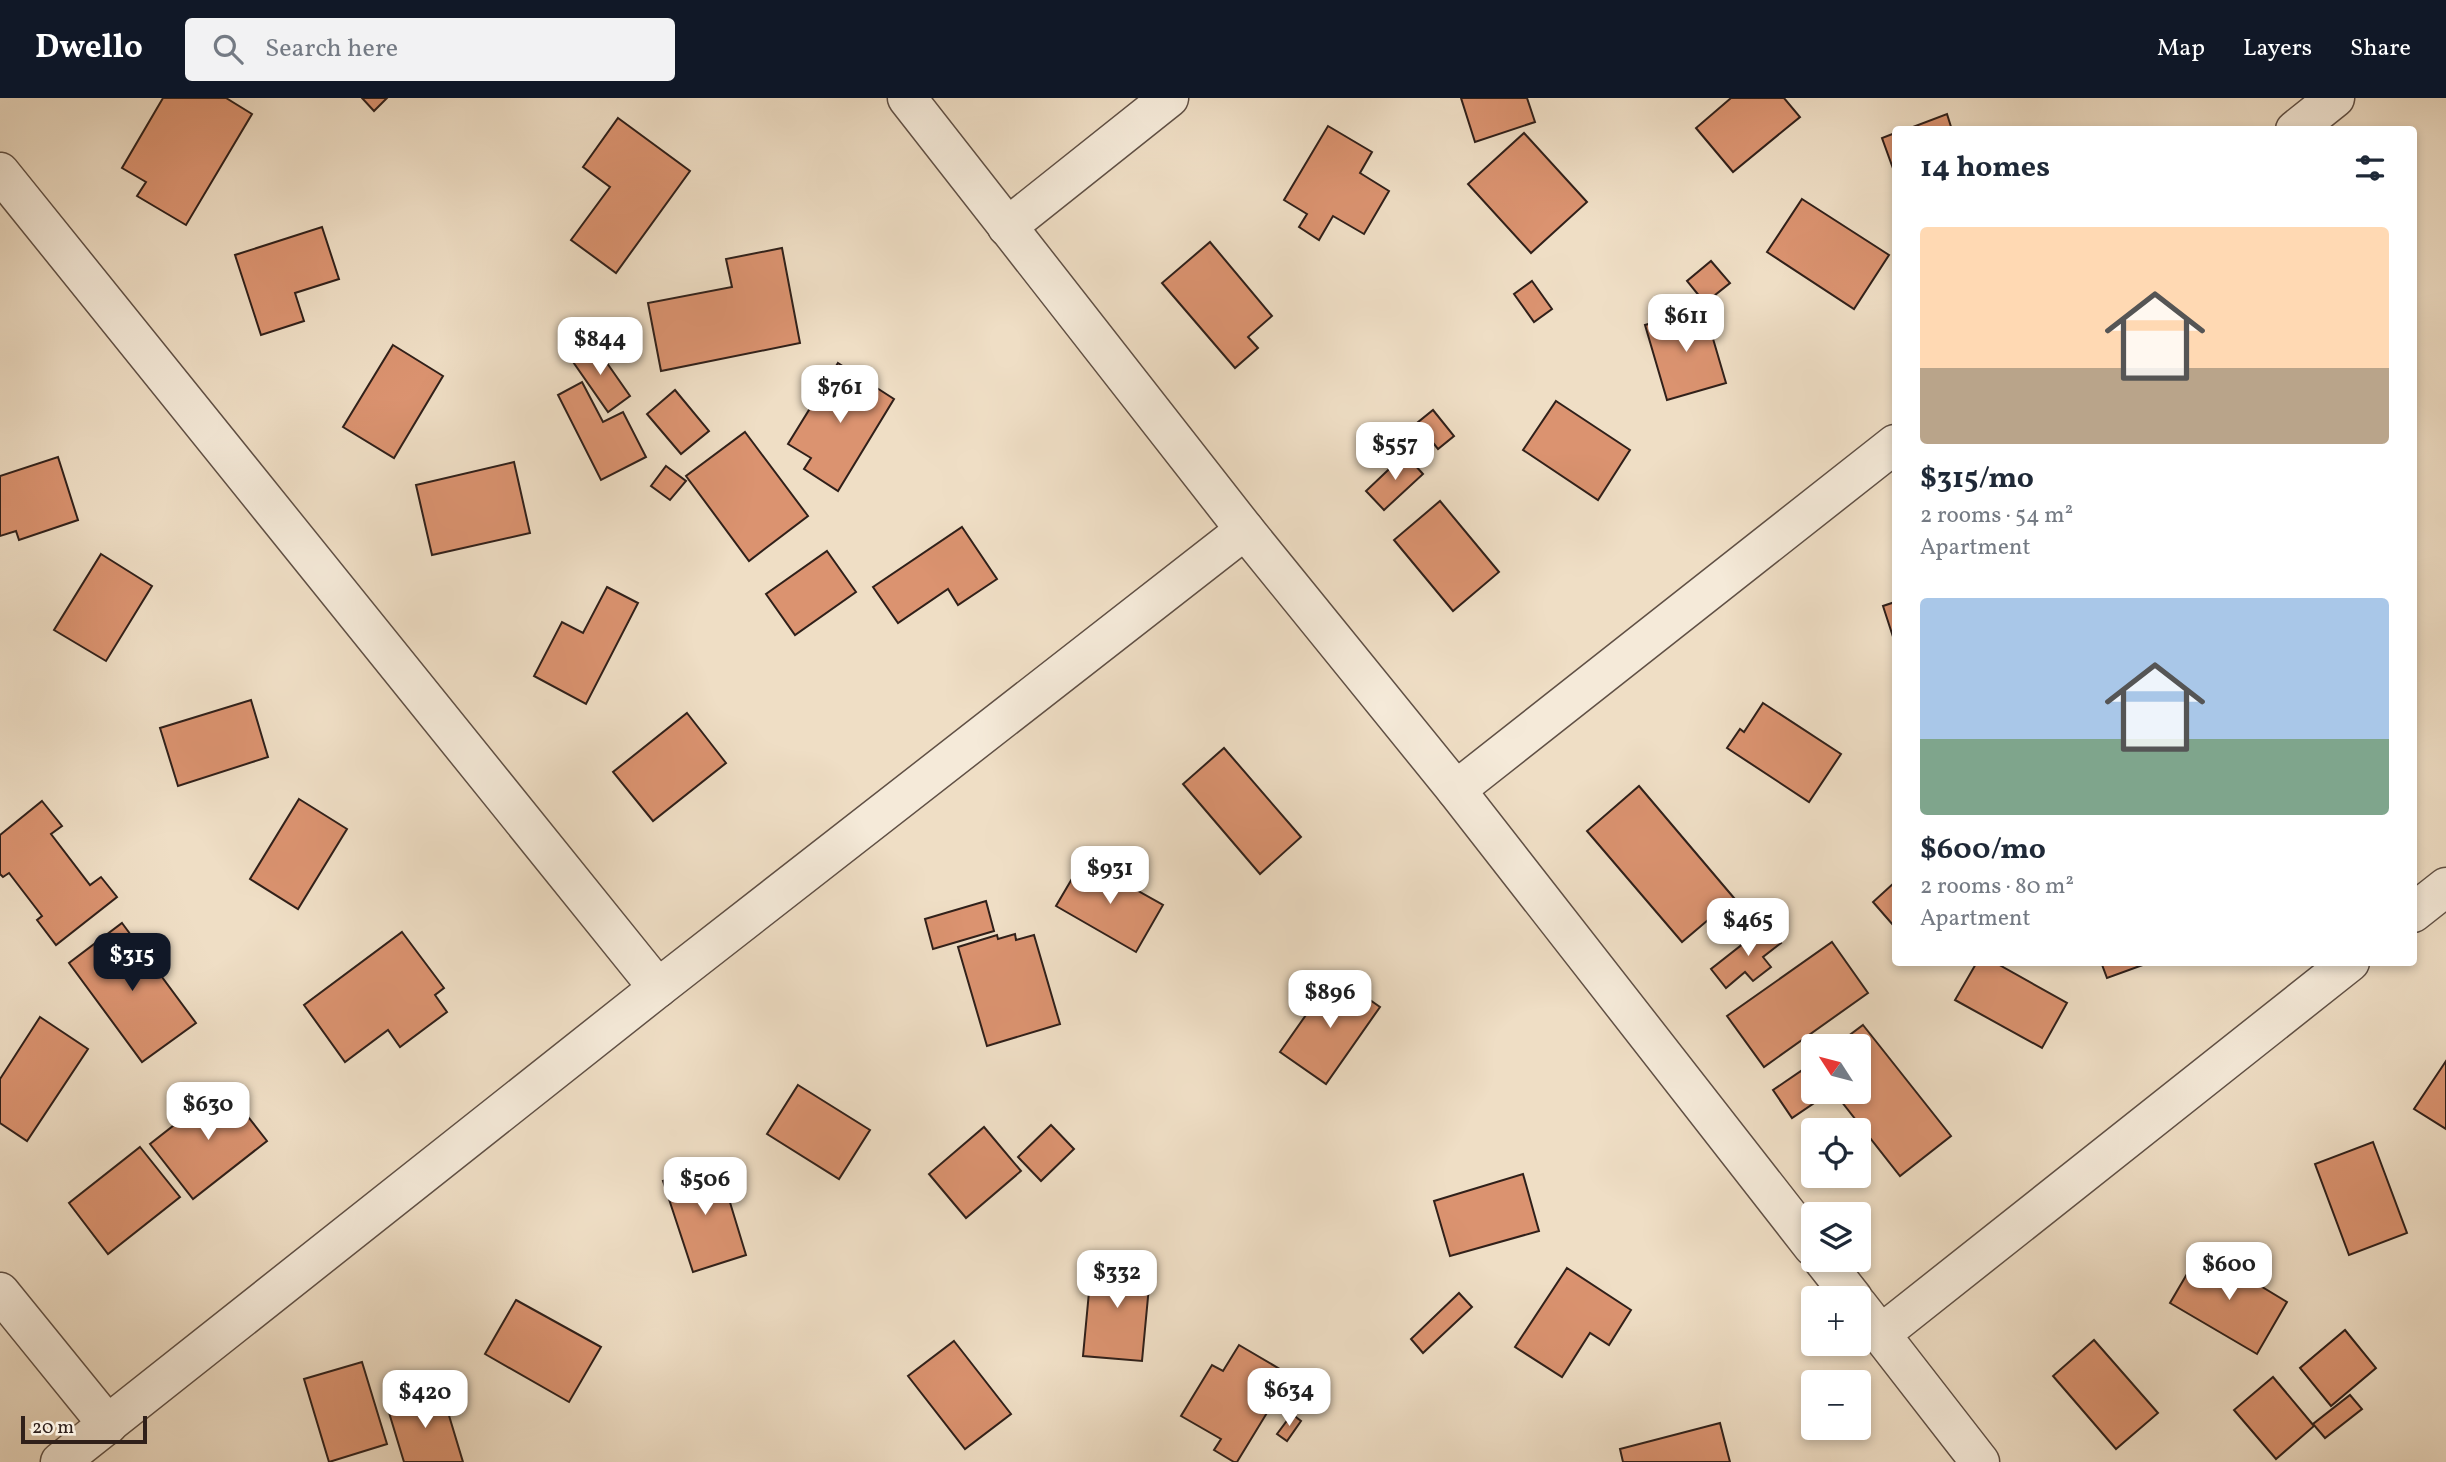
<!DOCTYPE html>
<html lang="en">
<head>
<meta charset="utf-8">
<style>
  :root { --surface:#fff; --page:#f2f2f3; --text:#1f2937; --muted:#747a83; --accent:#111827 }
  body { margin:0; font-family:Vollkorn,serif; background:var(--page); color:var(--text); height:100vh; display:flex; flex-direction:column; font-size:26px; white-space:nowrap }
  * { box-sizing:border-box; margin:0 }
  p { font-size:23px; color:var(--muted) }
  .icon { flex:none; width:38px; height:38px; fill:none; stroke:currentColor; stroke-width:2; stroke-linecap:round; stroke-linejoin:round }
  .map { position:relative; flex:1; overflow:hidden }
  .drawer { position:absolute; left:1892px; top:28px; width:525px; height:840px; display:flex; flex-direction:column; background:var(--surface); border-radius:7px; box-shadow:0 4px 10px #0003 }
  .drawer>* { flex:none }
  .needle { width:46px; rotate:306deg }
  .controls { position:absolute; left:1801px; top:936px; display:grid; gap:14px }
  .controls a { display:grid; place-items:center; width:70px; height:70px; border-radius:7px; background:var(--surface); box-shadow:0 4px 10px #0003; font-size:35px }
  .scale { position:absolute; left:21px; bottom:18px; width:126px; box-sizing:border-box; padding-left:7px; border:4px solid #30201a; border-top:0; font-size:19px; line-height:24px; white-space:nowrap; color:#30201a; -webkit-text-stroke:5px #f5ead9; paint-order:stroke }
  .price { position:absolute; translate:-50% -60px; padding:0 16px; border-radius:14px; background:#fff; color:#222; font-size:23px; line-height:46px; filter:drop-shadow(0 2px 4px #0008) }
  .price::after { content:''; position:absolute; left:50%; top:42px; width:21px; height:16px; margin-left:-10px; background:inherit; clip-path:polygon(0 0,100% 0,50% 100%) }
  .price.active { background:var(--accent); color:#fff }
  ul { padding:0; list-style:none }
  li { display:grid; align-content:center; gap:14px; height:371px; padding:0 28px }
  li span { display:grid; place-items:center; height:217px; border-radius:7px; color:#555 }
  li>.icon { margin-inline-start:auto }
  span .icon { width:126px; height:126px; fill:#fffc; stroke-width:1 }
  li b { font-size:30px }
  h2 { display:flex; justify-content:space-between; align-items:center; height:84px; padding:0 28px; font-size:30px }
  header { display:flex; align-items:center; gap:42px; box-sizing:border-box; height:98px; padding:0 35px; background:var(--accent); color:#fff }
  header strong { font-size:33px }
  nav { display:flex; gap:38px; margin-inline-start:auto; font-size:24px }
  .search { width:490px; height:63px; background:var(--page); display:flex; align-items:center; gap:18px; box-sizing:border-box; padding:0 24px; border-radius:7px; color:var(--muted); font-size:26px }
  .map>svg:first-child { display:block }
</style>
</head>
<body>
<header>
<strong>Dwello</strong>
<div class="search"><svg class="icon" aria-label="search" viewBox="0 0 24 24"><circle cx="10" cy="10" r="6"/><path d="M15 15l6 6"/></svg>Search here</div>
<nav><a>Map</a><a>Layers</a><a>Share</a></nav>
</header>
<div class="map">
<svg width="2446" height="1364" viewBox="0 0 2446 1364">
  <rect width="100%" height="100%" fill="#efdec5"/>
  <filter id="stains"><feTurbulence type="fractalNoise" baseFrequency=".00286" numOctaves="4"/><feColorMatrix values="0 0 0 0 .2 0 0 0 0 .09 0 0 0 0 .02 0 0 0 .5 -.17"/></filter>
  <radialGradient id="worn" r=".72"><stop offset=".6" stop-color="#630" stop-opacity="0"/><stop offset="1" stop-color="#630" stop-opacity=".3"/></radialGradient>
  <g fill="#db9370" stroke="#30201a" stroke-width="2">
    <path d="M 163,0 L 226,0 L 252,16 L 186,127 L 137,98 L 146,84 L 122,70 Z"/>
    <path d="M 362,0 L 387,0 L 374,13 Z"/>
    <path d="M 1461,0 L 1527,0 L 1535,24 L 1475,44 Z"/>
    <path d="M 1731,0 L 1784,0 L 1800,19 L 1733,74 L 1696,30 Z"/>
    <path d="M 1947,16 L 1952,32 L 1905,32 Z"/>
    <path d="M 618,20 L 690,73 L 616,175 L 571,142 L 610,89 L 583,69 Z"/>
    <path d="M 1328,28 L 1372,54 L 1360,75 L 1389,93 L 1364,136 L 1333,118 L 1319,142 L 1299,129 L 1307,116 L 1284,102 Z"/>
    <path d="M 1524,35 L 1587,104 L 1531,155 L 1468,86 Z"/>
    <path d="M 1895,35 L 1895,76 L 1882,40 Z"/>
    <path d="M 1802,101 L 1889,157 L 1854,211 L 1767,154 Z"/>
    <path d="M 322,129 L 339,181 L 295,195 L 304,223 L 261,237 L 235,157 Z"/>
    <path d="M 1210,144 L 1272,218 L 1248,239 L 1258,250 L 1235,270 L 1162,185 Z"/>
    <path d="M 782,150 L 800,245 L 661,273 L 648,205 L 732,189 L 726,161 Z"/>
    <path d="M 1711,163 L 1730,185 L 1705,205 L 1687,183 Z"/>
    <path d="M 1532,183 L 1552,211 L 1534,224 L 1514,196 Z"/>
    <path d="M 1704,210 L 1726,285 L 1667,302 L 1645,227 Z"/>
    <path d="M 593,245 L 630,298 L 608,314 L 571,261 Z"/>
    <path d="M 393,247 L 443,278 L 394,360 L 343,329 Z"/>
    <path d="M 838,265 L 894,301 L 838,393 L 804,371 L 811,360 L 788,346 Z"/>
    <path d="M 582,284 L 603,324 L 623,314 L 646,359 L 601,382 L 558,297 Z"/>
    <path d="M 675,292 L 709,333 L 681,356 L 647,316 Z"/>
    <path d="M 1556,303 L 1630,352 L 1598,402 L 1523,352 Z"/>
    <path d="M 1433,312 L 1454,338 L 1438,351 L 1417,325 Z"/>
    <path d="M 745,334 L 808,418 L 749,463 L 686,378 Z"/>
    <path d="M 1405,356 L 1423,376 L 1384,412 L 1366,393 Z"/>
    <path d="M 58,359 L 78,422 L 19,442 L 16,433 L 0,438 L 0,378 Z"/>
    <path d="M 514,364 L 530,435 L 432,457 L 416,387 Z"/>
    <path d="M 666,368 L 686,383 L 670,402 L 651,388 Z"/>
    <path d="M 1440,403 L 1499,474 L 1453,513 L 1394,442 Z"/>
    <path d="M 962,429 L 997,481 L 958,507 L 948,491 L 898,525 L 873,489 Z"/>
    <path d="M 827,453 L 856,494 L 795,537 L 766,496 Z"/>
    <path d="M 101,456 L 152,488 L 106,563 L 54,532 Z"/>
    <path d="M 607,489 L 638,505 L 586,606 L 534,578 L 562,524 L 583,535 Z"/>
    <path d="M 1895,504 L 1895,545 L 1883,508 Z"/>
    <path d="M 251,602 L 268,659 L 178,688 L 160,630 Z"/>
    <path d="M 1763,605 L 1841,656 L 1809,704 L 1727,650 L 1740,631 L 1744,634 Z"/>
    <path d="M 687,615 L 726,665 L 653,723 L 613,674 Z"/>
    <path d="M 1224,650 L 1301,739 L 1260,776 L 1183,686 Z"/>
    <path d="M 1639,688 L 1734,800 L 1682,844 L 1587,733 Z"/>
    <path d="M 299,701 L 347,731 L 298,811 L 250,781 Z"/>
    <path d="M 42,703 L 62,728 L 51,736 L 90,787 L 101,779 L 117,799 L 56,847 L 37,822 L 42,818 L 9,775 L 3,779 L 0,776 L 0,737 Z"/>
    <path d="M 1083,762 L 1163,807 L 1136,854 L 1056,808 Z"/>
    <path d="M 1895,784 L 1895,825 L 1893,827 L 1873,804 Z"/>
    <path d="M 986,803 L 994,833 L 933,851 L 925,821 Z"/>
    <path d="M 122,825 L 196,925 L 142,964 L 69,865 Z"/>
    <path d="M 1767,827 L 1781,845 L 1763,859 L 1771,869 L 1753,883 L 1745,874 L 1726,890 L 1711,871 Z"/>
    <path d="M 402,834 L 444,890 L 435,897 L 447,914 L 400,949 L 388,932 L 345,964 L 304,907 Z"/>
    <path d="M 1015,836 L 1016,842 L 1034,837 L 1060,926 L 987,948 L 958,849 L 997,837 L 998,841 Z"/>
    <path d="M 1832,844 L 1868,895 L 1764,969 L 1727,918 Z"/>
    <path d="M 1977,864 L 1994,864 L 2067,905 L 2042,950 L 1955,902 Z"/>
    <path d="M 2101,864 L 2151,864 L 2107,880 Z"/>
    <path d="M 1334,877 L 1380,909 L 1326,986 L 1280,954 Z"/>
    <path d="M 40,919 L 88,951 L 27,1043 L 0,1025 L 0,981 Z"/>
    <path d="M 1863,927 L 1951,1038 L 1900,1078 L 1834,994 L 1858,994 L 1858,948 L 1835,948 Z"/>
    <path d="M 2446,963 L 2446,1031 L 2414,1011 Z"/>
    <path d="M 1801,973 L 1813,990 L 1813,994 L 1820,1001 L 1792,1020 L 1773,992 Z"/>
    <path d="M 798,987 L 870,1032 L 839,1081 L 767,1036 Z"/>
    <path d="M 224,988 L 267,1043 L 193,1101 L 150,1046 Z"/>
    <path d="M 1051,1027 L 1074,1051 L 1041,1083 L 1018,1059 Z"/>
    <path d="M 984,1029 L 1021,1073 L 966,1120 L 929,1076 Z"/>
    <path d="M 2373,1044 L 2407,1135 L 2349,1157 L 2315,1066 Z"/>
    <path d="M 140,1049 L 180,1099 L 108,1156 L 69,1105 Z"/>
    <path d="M 718,1065 L 746,1157 L 693,1174 L 663,1083 Z"/>
    <path d="M 1523,1076 L 1539,1133 L 1450,1158 L 1434,1103 Z"/>
    <path d="M 2201,1152 L 2287,1204 L 2257,1256 L 2170,1205 Z"/>
    <path d="M 1092,1162 L 1151,1167 L 1142,1263 L 1083,1258 Z"/>
    <path d="M 1567,1170 L 1631,1212 L 1609,1247 L 1590,1235 L 1562,1279 L 1515,1249 Z"/>
    <path d="M 1459,1195 L 1472,1209 L 1423,1255 L 1411,1241 Z"/>
    <path d="M 516,1202 L 601,1249 L 569,1304 L 485,1256 Z"/>
    <path d="M 2345,1232 L 2376,1270 L 2331,1308 L 2300,1270 Z"/>
    <path d="M 2094,1242 L 2158,1315 L 2116,1351 L 2053,1278 Z"/>
    <path d="M 954,1243 L 1011,1316 L 965,1351 L 908,1278 Z"/>
    <path d="M 1239,1247 L 1290,1277 L 1237,1364 L 1234,1364 L 1214,1352 L 1221,1341 L 1181,1318 L 1212,1267 L 1223,1273 Z"/>
    <path d="M 362,1264 L 387,1346 L 329,1364 L 304,1281 Z"/>
    <path d="M 2273,1279 L 2314,1328 L 2276,1361 L 2234,1312 Z"/>
    <path d="M 441,1291 L 463,1364 L 404,1364 L 387,1308 Z"/>
    <path d="M 2350,1297 L 2362,1311 L 2325,1340 L 2313,1326 Z"/>
    <path d="M 1292,1316 L 1301,1323 L 1287,1343 L 1277,1336 Z"/>
    <path d="M 1720,1325 L 1730,1364 L 1623,1364 L 1620,1351 Z"/>
  </g>
  <g fill="none" stroke-linecap="round" stroke-linejoin="round">
    <g stroke="#605045" stroke-width="41">
      <g id="minor">
        <path d="M 907,0 L 1245,432 L 1456,692 L 1813,1149"/>
        <path d="M 2295,32 L 2335,0"/>
        <path d="M 0,74 L 658,890"/>
        <path d="M 1007,129 L 1169,0"/>
        <path d="M 1456,692 L 1895,346"/>
        <path d="M 2413,815 L 2446,789"/>
        <path d="M 1823,1162 L 1853,1200"/>
        <path d="M 0,1194 L 108,1327"/>
        <path d="M 1858,1207 L 1980,1364"/>
        <path d="M 1881,1236 L 2350,864"/>
        <path d="M 60,1364 L 658,890 L 1245,432"/>
      </g>
    </g>
    <use href="#minor" stroke="#f5ead9" stroke-width="38"/>
  </g>
  <rect width="100%" height="100%" filter="url(#stains)"/>
  <rect width="100%" height="100%" fill="url(#worn)"/>
</svg>
<div class="controls">
<a><svg class="needle" viewBox="-14 -14 28 28"><path d="M0-13l5 13h-10z" fill="#e53935"/><path d="M0 13l5-13h-10z" fill="#747a83"/></svg></a>
<a><svg class="icon" aria-label="locate" viewBox="0 0 24 24"><circle cx="12" cy="12" r="6"/><path d="M12 2v4M12 18v4M2 12h4M18 12h4"/></svg></a>
<a><svg class="icon" aria-label="layers" viewBox="0 0 24 24"><path d="M12 4l9 5-9 5-9-5zM3 14l9 5 9-5"/></svg></a>
<a>+</a>
<a>−</a>
</div>
<div class="scale">20 m</div>
<b class="price" style="left:1686px;top:256px">$611</b>
<b class="price" style="left:600px;top:279px">$844</b>
<b class="price" style="left:840px;top:327px">$761</b>
<b class="price" style="left:1395px;top:384px">$557</b>
<b class="price" style="left:1110px;top:808px">$931</b>
<b class="price" style="left:1748px;top:860px">$465</b>
<b class="price active" style="left:132px;top:895px">$315</b>
<b class="price" style="left:1330px;top:932px">$896</b>
<b class="price" style="left:208px;top:1044px">$630</b>
<b class="price" style="left:705px;top:1119px">$506</b>
<b class="price" style="left:2229px;top:1204px">$600</b>
<b class="price" style="left:1117px;top:1212px">$332</b>
<b class="price" style="left:1289px;top:1330px">$634</b>
<b class="price" style="left:425px;top:1332px">$420</b>
<section class="drawer">
<h2>14 homes<svg class="icon" aria-label="filters" viewBox="0 0 24 24"><path d="M4 7h16M4 17h16"/><circle cx="9" cy="7" r="2"/><circle cx="15" cy="17" r="2"/></svg></h2>
<ul>
<li><span style="background:linear-gradient(#ffd9b3 65%,#b9a48a 0)"><svg class="icon" aria-label="home" viewBox="0 0 24 24"><path d="M3 11l9-7 9 7M6 9v11h12V9"/></svg></span><div><b>$315/mo</b><p>2 rooms · 54 m²</p><p>Apartment</p></div></li>
<li><span style="background:linear-gradient(#a9c7e8 65%,#7fa58c 0)"><svg class="icon" aria-label="home" viewBox="0 0 24 24"><path d="M3 11l9-7 9 7M6 9v11h12V9"/></svg></span><div><b>$600/mo</b><p>2 rooms · 80 m²</p><p>Apartment</p></div></li>
</ul>
</section>
</div>
</body>
</html>
